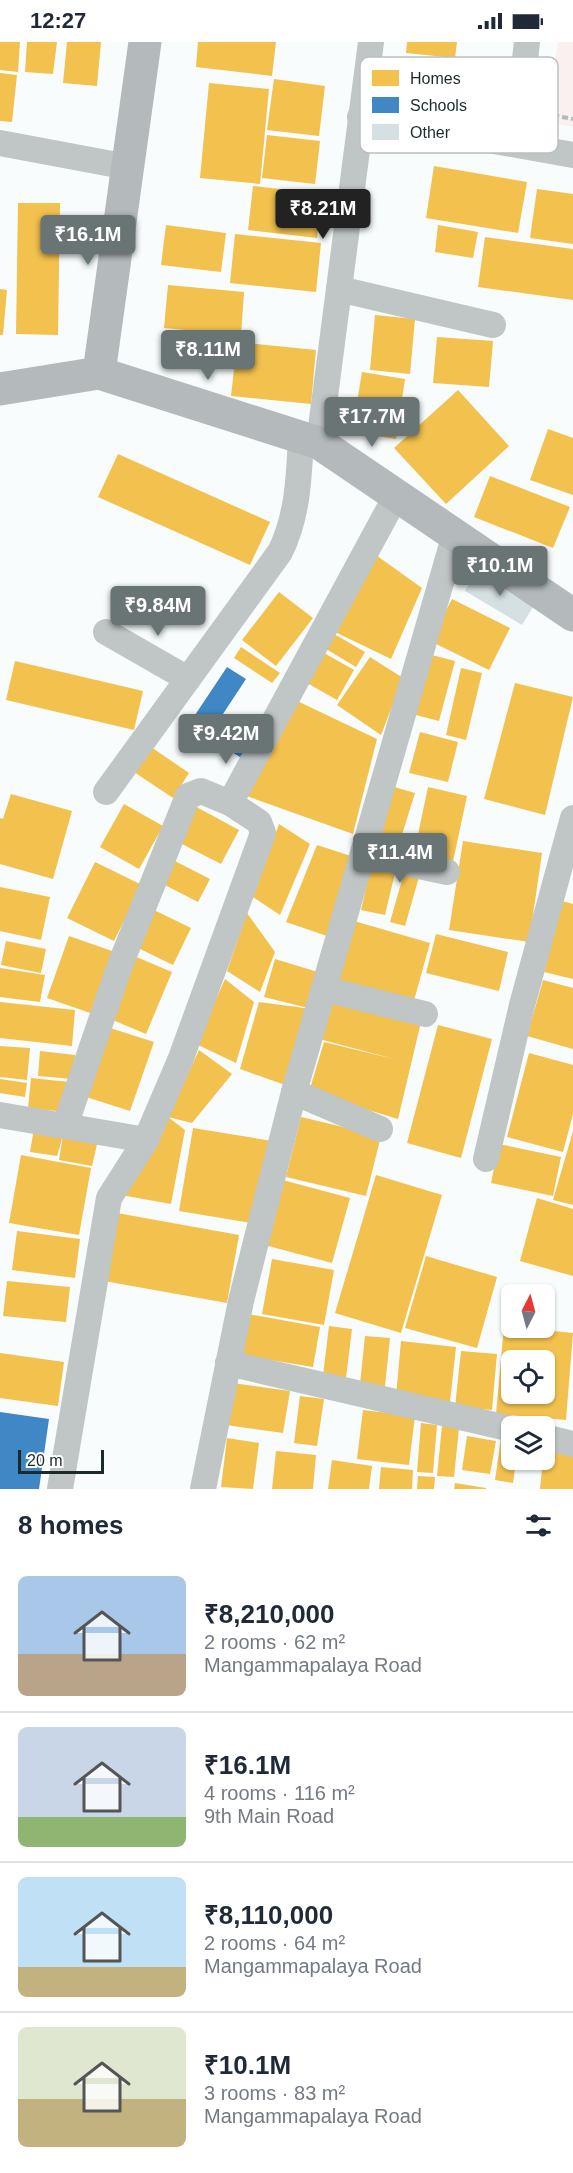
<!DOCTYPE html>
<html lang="en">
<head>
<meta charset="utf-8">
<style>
  :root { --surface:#fff; --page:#f6f6f7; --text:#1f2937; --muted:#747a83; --line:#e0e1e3; --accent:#697475 }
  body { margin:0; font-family:Helvetica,sans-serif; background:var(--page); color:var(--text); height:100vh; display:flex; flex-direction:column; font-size:22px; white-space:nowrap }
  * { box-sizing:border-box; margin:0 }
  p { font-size:20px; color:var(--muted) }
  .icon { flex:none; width:33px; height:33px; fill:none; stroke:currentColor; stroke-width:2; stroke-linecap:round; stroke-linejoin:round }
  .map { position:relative; height:1447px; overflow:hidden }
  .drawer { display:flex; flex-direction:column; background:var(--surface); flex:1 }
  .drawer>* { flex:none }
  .needle { width:39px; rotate:6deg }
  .tools { position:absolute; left:501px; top:1242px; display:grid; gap:12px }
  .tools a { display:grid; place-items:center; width:54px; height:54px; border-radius:9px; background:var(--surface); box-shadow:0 2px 4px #0004; font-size:30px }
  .scale { position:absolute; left:18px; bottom:15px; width:86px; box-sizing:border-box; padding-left:6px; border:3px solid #1c2a2c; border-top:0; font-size:16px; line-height:21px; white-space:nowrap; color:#1c2a2c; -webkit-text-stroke:4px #fff; paint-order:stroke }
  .price { position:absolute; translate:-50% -51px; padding:0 14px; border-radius:6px; background:var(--accent); color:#fff; font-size:20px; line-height:39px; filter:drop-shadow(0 2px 3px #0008) }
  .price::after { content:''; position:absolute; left:50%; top:36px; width:18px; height:14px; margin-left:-9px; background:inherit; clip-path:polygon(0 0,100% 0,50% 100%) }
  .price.active { background:#222; color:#fff }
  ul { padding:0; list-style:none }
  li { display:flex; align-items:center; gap:18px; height:150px; padding:0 18px }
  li+li { border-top:2px solid var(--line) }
  li span { display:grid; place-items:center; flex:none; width:168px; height:120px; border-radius:9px; color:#555 }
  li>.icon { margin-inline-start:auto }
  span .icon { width:72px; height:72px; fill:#fffc; stroke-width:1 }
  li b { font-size:26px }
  h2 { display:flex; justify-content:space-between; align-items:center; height:72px; padding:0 18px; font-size:26px }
  .status { display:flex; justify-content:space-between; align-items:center; height:42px; padding:0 30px; background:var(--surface); direction:ltr }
  .status svg { height:16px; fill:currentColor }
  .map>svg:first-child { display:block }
</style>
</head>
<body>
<div class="status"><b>12:27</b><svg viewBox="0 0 49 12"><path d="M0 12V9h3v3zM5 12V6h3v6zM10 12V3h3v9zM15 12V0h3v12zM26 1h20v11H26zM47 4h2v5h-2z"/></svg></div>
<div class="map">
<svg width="573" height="1447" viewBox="0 0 573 1447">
  <rect width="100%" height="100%" fill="#f8fcfc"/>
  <path fill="#fbf0f0" d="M 558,0 L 573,0 L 573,85 L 547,80 Z"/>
  <g fill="#f2c14e" fill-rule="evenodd">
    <path d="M 0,0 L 20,0 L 18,30 L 0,28 Z"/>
    <path d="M 27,0 L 57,0 L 53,32 L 25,30 Z"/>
    <path d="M 67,0 L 101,0 L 97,44 L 63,41 Z"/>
    <path d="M 198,0 L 276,0 L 272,34 L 196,25 Z"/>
    <path d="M 407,0 L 457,0 L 455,16 L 406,11 Z"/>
    <path d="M 0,31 L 17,33 L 12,80 L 0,79 Z"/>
    <path d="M 274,37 L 325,44 L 319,94 L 267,88 Z"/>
    <path d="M 209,41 L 269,47 L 260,142 L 200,136 Z"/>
    <path d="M 267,93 L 320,99 L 315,142 L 262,136 Z"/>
    <path d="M 434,124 L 527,140 L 518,191 L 426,176 Z"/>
    <path d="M 253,144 L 322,152 L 317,196 L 248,188 Z"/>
    <path d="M 537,147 L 573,152 L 573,202 L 530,196 Z"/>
    <path d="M 18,161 L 60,161 L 58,293 L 16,292 Z"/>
    <path d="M 166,183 L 226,191 L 221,230 L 161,223 Z"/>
    <path d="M 438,183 L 478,190 L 473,216 L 435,210 Z"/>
    <path d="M 235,192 L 321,201 L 316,250 L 230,241 Z"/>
    <path d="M 485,195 L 573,207 L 573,258 L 478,245 Z"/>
    <path d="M 168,243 L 244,250 L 241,293 L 164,286 Z"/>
    <path d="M 0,247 L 7,248 L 3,293 L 0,293 Z"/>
    <path d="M 375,273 L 415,277 L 410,332 L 370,328 Z"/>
    <path d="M 437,295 L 493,299 L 489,345 L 433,341 Z"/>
    <path d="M 237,300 L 316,308 L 311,362 L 231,354 Z"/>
    <path d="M 362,330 L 405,337 L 396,397 L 352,390 Z"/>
    <path d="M 458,348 L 509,404 L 446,462 L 394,406 Z"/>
    <path d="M 548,387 L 573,396 L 573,453 L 530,438 Z"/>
    <path d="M 118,412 L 270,480 L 250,523 L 98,455 Z"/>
    <path d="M 490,434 L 570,465 L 553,506 L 474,475 Z"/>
    <path d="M 373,511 L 422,546 L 391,617 L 331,588 Z"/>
    <path d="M 279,550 L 313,576 L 276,624 L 242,598 Z"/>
    <path d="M 452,557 L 510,586 L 489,628 L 430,599 Z"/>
    <path d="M 329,589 L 365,610 L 356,625 L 321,604 Z"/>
    <path d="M 241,605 L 280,631 L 272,641 L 234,616 Z"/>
    <path d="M 317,607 L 354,628 L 337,658 L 300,637 Z"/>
    <path d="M 428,612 L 455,619 L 439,679 L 412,672 Z"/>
    <path d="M 370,615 L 403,636 L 381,693 L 337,663 Z"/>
    <path d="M 15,619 L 143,649 L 134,688 L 6,658 Z"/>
    <path d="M 461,626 L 482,631 L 466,698 L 446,693 Z"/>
    <path d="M 515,641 L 573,655 L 545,773 L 484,757 Z"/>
    <path d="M 293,657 L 377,697 L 353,792 L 241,752 Z"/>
    <path d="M 420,690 L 458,700 L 448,740 L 409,731 Z"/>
    <path d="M 151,705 L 189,731 L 173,756 L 134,730 Z"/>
    <path d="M 391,744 L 415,751 L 396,812 L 372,805 Z"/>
    <path d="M 428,745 L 467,754 L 451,829 L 412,821 Z"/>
    <path d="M 11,752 L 72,769 L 53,837 L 0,822 L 0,776 L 3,777 Z"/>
    <path d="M 189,761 L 239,788 L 221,822 L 180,801 Z"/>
    <path d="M 124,762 L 163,784 L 139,827 L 100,805 Z"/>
    <path d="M 279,782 L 310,802 L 280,873 L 253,855 Z"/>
    <path d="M 463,799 L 542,811 L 529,900 L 449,888 Z"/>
    <path d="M 317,803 L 351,814 L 330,895 L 286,880 Z"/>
    <path d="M 169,816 L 210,837 L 198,860 L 157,839 Z"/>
    <path d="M 95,820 L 142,843 L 114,899 L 67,876 Z"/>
    <path d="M 371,825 L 395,831 L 385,873 L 361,868 Z"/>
    <path d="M 404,831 L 419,835 L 405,884 L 390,880 Z"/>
    <path d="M 0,845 L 50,855 L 41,898 L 0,889 Z"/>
    <path d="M 562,859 L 573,862 L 573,937 L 544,930 Z"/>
    <path d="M 154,868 L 191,886 L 173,923 L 136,905 Z"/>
    <path d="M 247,871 L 275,910 L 260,950 L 227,929 Z"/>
    <path d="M 354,879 L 430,901 L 413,962 L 336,939 Z"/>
    <path d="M 436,892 L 508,910 L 499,949 L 426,931 Z"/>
    <path d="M 69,894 L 115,910 L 93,972 L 47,956 Z"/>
    <path d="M 6,899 L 46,907 L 41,931 L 1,923 Z"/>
    <path d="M 134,914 L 172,930 L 146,992 L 108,976 Z"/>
    <path d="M 275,917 L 321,931 L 312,967 L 264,955 Z"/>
    <path d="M 0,926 L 45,933 L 40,960 L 0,955 Z"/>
    <path d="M 225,937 L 254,960 L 236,1021 L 196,1002 Z"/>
    <path d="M 543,938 L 573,946 L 573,1007 L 527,994 Z"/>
    <path d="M 330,955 L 421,980 L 398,1077 L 309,1050 L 324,1000 L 398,1018 L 319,997 Z"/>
    <path d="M 0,960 L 75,968 L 72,1004 L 0,996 Z"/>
    <path d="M 259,960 L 312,967 L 288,1044 L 240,1027 Z"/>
    <path d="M 438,983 L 492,997 L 461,1116 L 407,1101 Z"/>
    <path d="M 107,985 L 154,1000 L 130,1069 L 83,1054 Z"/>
    <path d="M 0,1004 L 30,1006 L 27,1038 L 0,1035 Z"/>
    <path d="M 199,1008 L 232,1032 L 192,1081 L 168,1075 L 185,1088 L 171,1162 L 121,1153 L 168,1075 Z"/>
    <path d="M 40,1009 L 75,1013 L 73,1037 L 38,1034 Z"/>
    <path d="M 529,1011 L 573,1023 L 573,1072 L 563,1110 L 507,1095 Z"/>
    <path d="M 31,1036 L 69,1040 L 66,1070 L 28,1066 Z"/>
    <path d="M 0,1037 L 27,1041 L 25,1055 L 0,1051 Z"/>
    <path d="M 301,1075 L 381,1094 L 366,1154 L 286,1135 Z"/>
    <path d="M 193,1086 L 272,1099 L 258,1182 L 179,1169 Z"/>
    <path d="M 34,1087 L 98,1098 L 92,1124 L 59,1118 L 63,1093 L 57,1114 L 30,1110 Z"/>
    <path d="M 573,1089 L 573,1163 L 553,1158 Z"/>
    <path d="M 499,1102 L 561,1115 L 553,1154 L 491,1141 Z"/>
    <path d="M 21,1113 L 91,1126 L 79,1193 L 9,1181 Z"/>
    <path d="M 376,1133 L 442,1153 L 401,1291 L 335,1271 Z"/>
    <path d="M 279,1137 L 350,1156 L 332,1221 L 261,1202 Z"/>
    <path d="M 537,1156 L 573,1167 L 573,1234 L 520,1219 Z"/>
    <path d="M 117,1171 L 239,1193 L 227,1261 L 104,1239 Z"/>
    <path d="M 17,1189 L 80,1197 L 75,1236 L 12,1228 Z"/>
    <path d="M 426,1214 L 497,1235 L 477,1306 L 405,1286 Z"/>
    <path d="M 272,1217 L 334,1228 L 324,1283 L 262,1272 Z"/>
    <path d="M 7,1239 L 70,1245 L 66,1280 L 3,1274 Z"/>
    <path d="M 248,1272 L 320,1285 L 313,1325 L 241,1313 Z"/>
    <path d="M 329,1284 L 352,1287 L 346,1336 L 323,1333 Z"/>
    <path d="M 504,1284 L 573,1291 L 566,1378 L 496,1372 ZM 512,1318 L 544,1318 L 544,1352 L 512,1352 Z"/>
    <path d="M 365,1294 L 390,1296 L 385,1344 L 360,1342 Z"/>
    <path d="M 401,1299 L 456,1305 L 450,1360 L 396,1354 Z"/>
    <path d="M 461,1309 L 497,1312 L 492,1368 L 455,1365 Z"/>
    <path d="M 0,1311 L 64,1320 L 58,1364 L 0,1356 Z"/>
    <path d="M 232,1341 L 290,1349 L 283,1391 L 226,1383 Z"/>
    <path d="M 300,1354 L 324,1357 L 317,1404 L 294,1401 Z"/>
    <path d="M 363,1368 L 415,1374 L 409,1423 L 357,1417 Z"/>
    <path d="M 421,1381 L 437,1383 L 433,1431 L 417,1430 Z"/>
    <path d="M 442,1384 L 459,1386 L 454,1435 L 437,1434 Z"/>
    <path d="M 467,1394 L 496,1399 L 490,1432 L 462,1428 Z"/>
    <path d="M 227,1396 L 259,1401 L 253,1447 L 221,1445 Z"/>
    <path d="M 501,1396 L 512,1398 L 512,1418 L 516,1418 L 513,1441 L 495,1438 Z"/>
    <path d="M 544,1407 L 573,1410 L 573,1447 L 540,1447 Z"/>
    <path d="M 276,1409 L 316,1413 L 313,1447 L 272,1447 Z"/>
    <path d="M 332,1418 L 372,1424 L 369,1447 L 328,1447 Z"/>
    <path d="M 381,1425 L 413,1428 L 412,1447 L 379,1447 Z"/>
    <path d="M 418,1434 L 435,1435 L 434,1447 L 417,1447 Z"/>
    <path d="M 455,1441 L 486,1446 L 486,1447 L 454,1447 Z"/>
  </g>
  <g fill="#3f88c5">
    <path d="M 227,625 L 246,637 L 219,678 L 257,703 L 246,719 L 189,682 Z"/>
    <path d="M 0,1370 L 49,1377 L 39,1447 L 0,1447 Z"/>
  </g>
  <path fill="#d5e0e2" d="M 478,526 L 536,560 L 522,583 L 465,549 Z"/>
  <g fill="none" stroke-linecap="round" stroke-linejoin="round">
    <path stroke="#b3b8b8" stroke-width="4" stroke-dasharray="6 3" stroke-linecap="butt" d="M 547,66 L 557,74 L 573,77"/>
    <g stroke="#c0c5c5" stroke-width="26">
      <path d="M 360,75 L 573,113"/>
      <path d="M 0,101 L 128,125"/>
      <path d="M 515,102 L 527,0"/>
      <path d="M 339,247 L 493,283"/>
      <path d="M 319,401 L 371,0"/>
      <path d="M 106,590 L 188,637"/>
      <path d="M 106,750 L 280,510 C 298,474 299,434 301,395"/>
      <path d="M 363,812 L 447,830"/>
      <path d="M 324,947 L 425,972"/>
      <path d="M 294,1050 L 380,1087"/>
      <path d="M 0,1073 L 146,1098"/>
      <path d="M 65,1084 L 120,923 L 188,754 L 201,749 L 230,761"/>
      <path d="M 486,1117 L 522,963 L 573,776"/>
      <path d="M 228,1321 L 512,1387"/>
      <path d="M 544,1395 L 573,1402"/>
      <path d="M 60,1447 L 109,1156 L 146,1098 L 181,1016 L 263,791 L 259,780 L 230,761 L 396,454"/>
      <path d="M 203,1447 L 241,1259 L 294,1050 L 455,492"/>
    </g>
    <g stroke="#b4babb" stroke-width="33">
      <path d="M 99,331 L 145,0"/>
      <path d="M 0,347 L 99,331 L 319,401 L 573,573"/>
    </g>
  </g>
  <rect x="360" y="15" width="198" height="96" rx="9" fill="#fff" stroke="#bbbfc0" stroke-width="1.5"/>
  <rect x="372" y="28" width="27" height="16" fill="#f2c14e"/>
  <rect x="372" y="55" width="27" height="16" fill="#3f88c5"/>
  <rect x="372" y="82" width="27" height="16" fill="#d5e0e2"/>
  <g font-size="16" fill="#1c2a2c">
    <text x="410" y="42">Homes</text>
    <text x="410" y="69">Schools</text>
    <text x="410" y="96">Other</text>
  </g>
</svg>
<div class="tools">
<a><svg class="needle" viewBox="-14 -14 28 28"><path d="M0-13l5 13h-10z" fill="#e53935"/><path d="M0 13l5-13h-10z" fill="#747a83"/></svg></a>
<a><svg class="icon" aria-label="locate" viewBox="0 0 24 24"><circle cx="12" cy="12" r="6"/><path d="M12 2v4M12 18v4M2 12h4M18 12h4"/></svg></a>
<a><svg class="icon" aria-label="layers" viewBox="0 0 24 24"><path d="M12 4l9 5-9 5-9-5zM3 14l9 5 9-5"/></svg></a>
</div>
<div class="scale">20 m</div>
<b class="price active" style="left:323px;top:198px">₹8.21M</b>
<b class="price" style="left:88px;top:224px">₹16.1M</b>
<b class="price" style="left:208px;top:339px">₹8.11M</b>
<b class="price" style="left:372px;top:406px">₹17.7M</b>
<b class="price" style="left:500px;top:555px">₹10.1M</b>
<b class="price" style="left:158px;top:595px">₹9.84M</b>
<b class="price" style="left:226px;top:723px">₹9.42M</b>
<b class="price" style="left:400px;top:842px">₹11.4M</b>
</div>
<section class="drawer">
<h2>8 homes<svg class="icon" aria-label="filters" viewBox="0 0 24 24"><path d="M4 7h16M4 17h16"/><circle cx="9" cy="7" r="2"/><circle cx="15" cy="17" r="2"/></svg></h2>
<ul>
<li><span style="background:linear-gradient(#a9c7e8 65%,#b9a48a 0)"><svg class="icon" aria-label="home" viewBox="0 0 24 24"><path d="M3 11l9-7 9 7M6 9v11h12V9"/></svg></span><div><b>₹8,210,000</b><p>2 rooms · 62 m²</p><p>Mangammapalaya Road</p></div></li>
<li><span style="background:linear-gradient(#c9d6e8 75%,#8fb573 0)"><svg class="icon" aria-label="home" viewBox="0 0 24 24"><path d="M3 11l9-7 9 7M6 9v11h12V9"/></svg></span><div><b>₹16.1M</b><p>4 rooms · 116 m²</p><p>9th Main Road</p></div></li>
<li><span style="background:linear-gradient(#bfe0f5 75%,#c2b280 0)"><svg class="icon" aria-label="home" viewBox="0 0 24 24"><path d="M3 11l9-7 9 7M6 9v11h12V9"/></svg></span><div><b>₹8,110,000</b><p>2 rooms · 64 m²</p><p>Mangammapalaya Road</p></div></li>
<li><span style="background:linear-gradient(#dfe7d0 60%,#c2b280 0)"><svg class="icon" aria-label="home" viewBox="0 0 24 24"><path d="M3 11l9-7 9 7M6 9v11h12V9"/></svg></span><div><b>₹10.1M</b><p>3 rooms · 83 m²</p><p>Mangammapalaya Road</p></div></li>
</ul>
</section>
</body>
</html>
